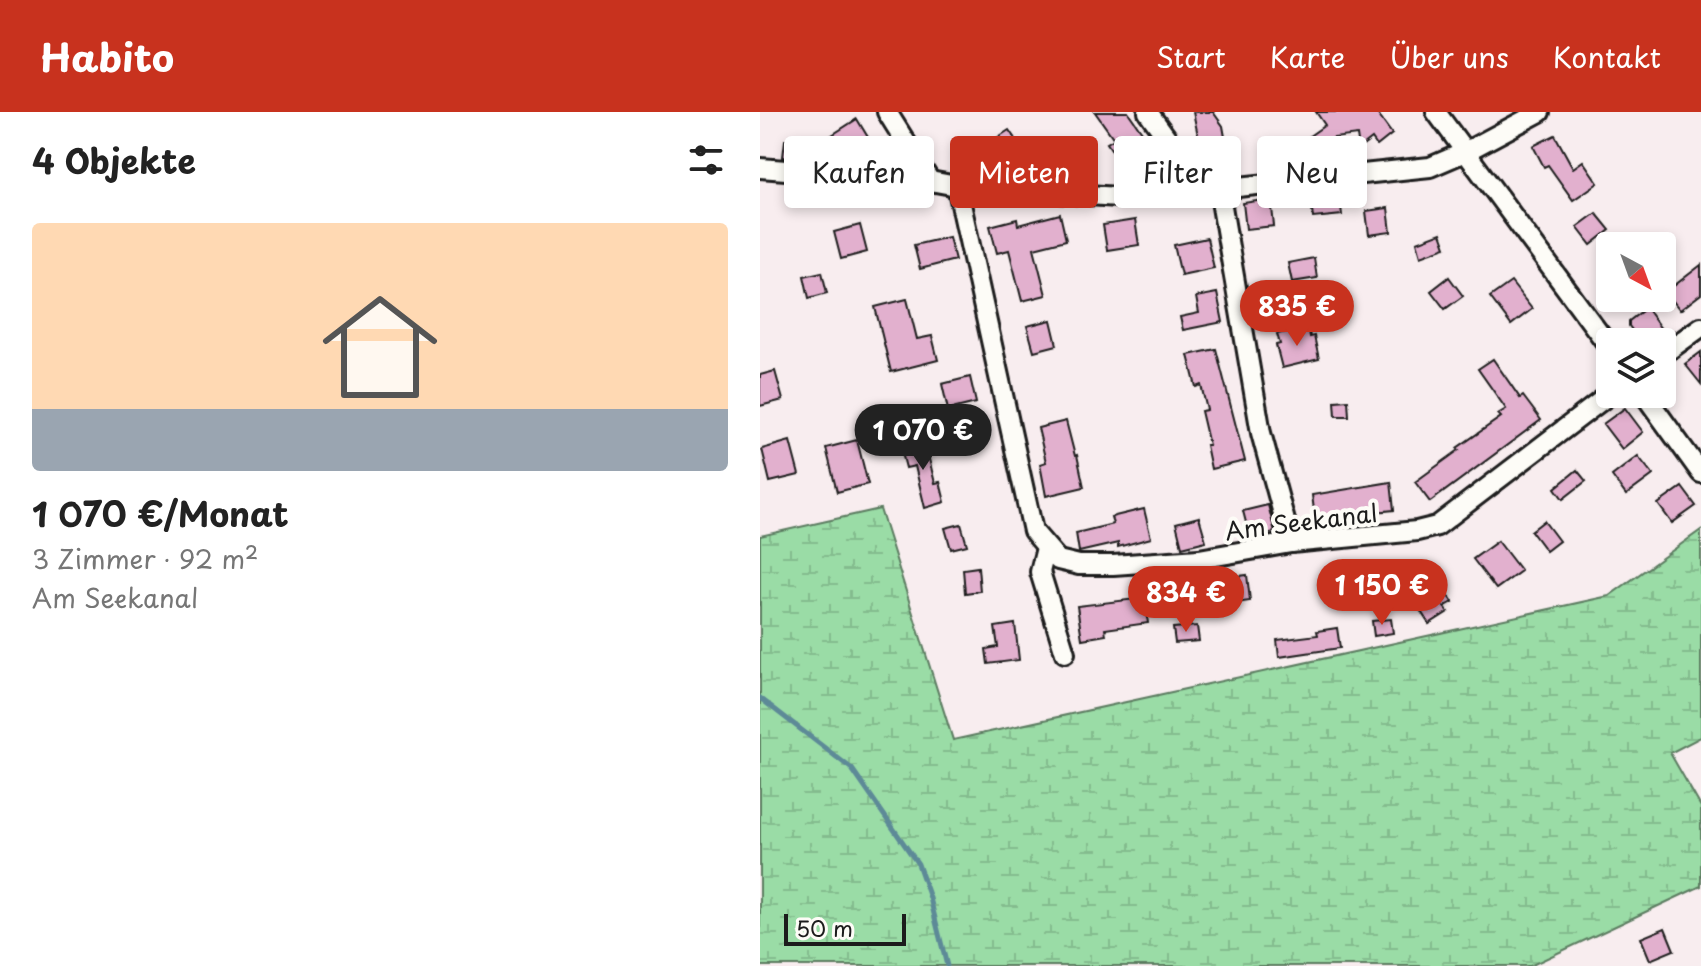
<!DOCTYPE html>
<html lang="de">
<head>
<meta charset="utf-8">
<style>
  :root { --surface:#fff; --page:#f6f6f6; --text:#222; --muted:#767676; --accent:#c8321e }
  body { margin:0; font-family:"Playpen Sans",sans-serif; background:var(--page); color:var(--text); height:100vh; display:flex; flex-direction:column; font-size:30px; white-space:nowrap }
  * { box-sizing:border-box; margin:0 }
  p { font-size:26px; color:var(--muted) }
  .icon { flex:none; width:44px; height:44px; fill:none; stroke:currentColor; stroke-width:2; stroke-linecap:round; stroke-linejoin:round }
  .map { position:relative; flex:1; overflow:hidden }
  .sheet { display:flex; flex-direction:column; background:var(--surface); width:760px }
  .sheet>* { flex:none }
  .hud { position:absolute; left:24px; top:24px; width:760px; height:72px; display:flex; gap:16px }
  .needle { width:52px; rotate:139deg }
  .fabs { position:absolute; left:836px; top:120px; display:grid; gap:16px }
  .fabs a { display:grid; place-items:center; width:80px; height:80px; border-radius:8px; background:var(--surface); box-shadow:0 4px 12px #0003; font-size:40px }
  .scale { position:absolute; left:24px; bottom:20px; width:122px; box-sizing:border-box; padding-left:8px; border:4px solid #1c1c1c; border-top:0; font-size:22px; line-height:28px; white-space:nowrap; color:#1c1c1c; -webkit-text-stroke:6px #fdfcf7; paint-order:stroke }
  .price { position:absolute; translate:-50% -68px; padding:0 18px; border-radius:28px; background:var(--accent); color:#fff; font-size:26px; line-height:52px; filter:drop-shadow(0 2px 4px #0008) }
  .price::after { content:''; position:absolute; left:50%; top:48px; width:24px; height:18px; margin-left:-12px; background:inherit; clip-path:polygon(0 0,100% 0,50% 100%) }
  .price.on { background:#222; color:#fff }
  ul { padding:0; list-style:none }
  li { display:grid; align-content:center; gap:16px; height:424px; padding:0 32px }
  li span { display:grid; place-items:center; height:248px; border-radius:8px; color:#555 }
  li>.icon { margin-inline-start:auto }
  span .icon { width:144px; height:144px; fill:#fffc; stroke-width:1 }
  li b { font-size:34px }
  h2 { display:flex; justify-content:space-between; align-items:center; height:96px; padding:0 32px; font-size:34px }
  .pill { padding:0 28px; border-radius:8px; background:var(--surface); box-shadow:0 4px 12px #0003; font-size:28px; line-height:72px }
  .pill.on { background:var(--accent); color:#fff }
  header { display:flex; align-items:center; gap:48px; box-sizing:border-box; height:112px; padding:0 40px; background:var(--accent); color:#fff }
  header strong { font-size:38px }
  nav { display:flex; gap:44px; margin-inline-start:auto; font-size:28px }
  main { display:flex; flex:1; min-height:0 }
  .map>svg:first-child { display:block }
</style>
</head>
<body>
<header>
<strong>Habito</strong>
<nav><a>Start</a><a>Karte</a><a>Über uns</a><a>Kontakt</a></nav>
</header>
<main>
<section class="sheet">
<h2>4 Objekte<svg class="icon" aria-label="filters" viewBox="0 0 24 24"><path d="M4 7h16M4 17h16"/><circle cx="9" cy="7" r="2"/><circle cx="15" cy="17" r="2"/></svg></h2>
<ul>
<li><span style="background:linear-gradient(#ffd9b3 75%,#9aa5b1 0)"><svg class="icon" aria-label="home" viewBox="0 0 24 24"><path d="M3 11l9-7 9 7M6 9v11h12V9"/></svg></span><div><b>1 070 €/Monat</b><p>3 Zimmer · 92 m²</p><p>Am Seekanal</p></div></li>
</ul>
</section>
<div class="map">
<svg width="941" height="854" viewBox="0 0 941 854">
  <defs>
    <pattern id="wetland-marsh" width="20" height="14" patternUnits="userSpaceOnUse" patternTransform="scale(2)"><rect width="20" height="14" fill="#9adca6"/><path d="M1 5h8M5 5V1M11 12h8M15 12V8" fill="none" stroke="#84bc8e"/></pattern>
  </defs>
  <rect width="100%" height="100%" fill="#f8edef"/>
  <filter id="ink" filterUnits="userSpaceOnUse"><feTurbulence type="fractalNoise" baseFrequency=".0125" numOctaves="2"/><feDisplacementMap in="SourceGraphic" scale="16" xChannelSelector="R" yChannelSelector="G"/><feConvolveMatrix kernelMatrix="1 2 1 2 8 2 1 2 1" color-interpolation-filters="sRGB"/></filter>
  <g filter="url(#ink)">
    <path fill="url(#wetland-marsh)" stroke="#5b7c61" stroke-width="2" d="M 120,397 L 193,628 L 849,484 L 941,418 L 941,625 L 910,641 L 941,695 L 941,774 L 770,854 L 0,854 L 0,424 Z"/>
    <g fill="none" stroke-linecap="round" stroke-linejoin="round">
      <path stroke="#5d8a97" stroke-width="5" d="M 0,586 L 92,657 L 158,752 L 170,786 L 187,854"/>
    </g>
    <g fill="#e2b0ce" stroke="#1c1c1c" stroke-width="2">
      <path d="M 335,0 L 368,0 L 391,33 L 362,53 L 347,31 L 354,27 Z"/>
      <path d="M 433,0 L 453,0 L 463,14 L 469,47 L 444,52 Z"/>
      <path d="M 556,0 L 616,0 L 632,22 L 617,34 L 612,27 L 599,37 L 597,23 L 573,26 L 574,37 L 563,45 L 548,25 L 565,13 Z"/>
      <path d="M 97,7 L 109,27 L 85,42 L 72,23 Z"/>
      <path d="M 249,18 L 262,37 L 242,50 L 229,31 Z"/>
      <path d="M 795,23 L 813,56 L 823,49 L 838,71 L 813,88 L 788,53 L 784,55 L 773,34 Z"/>
      <path d="M 25,28 L 47,30 L 45,47 L 23,45 Z"/>
      <path d="M 579,78 L 582,103 L 553,106 L 550,81 Z"/>
      <path d="M 511,87 L 514,114 L 486,117 L 483,91 Z"/>
      <path d="M 628,96 L 631,120 L 609,123 L 606,99 Z"/>
      <path d="M 836,101 L 850,118 L 831,133 L 817,115 Z"/>
      <path d="M 300,102 L 306,128 L 274,136 L 286,183 L 262,189 L 249,138 L 237,141 L 230,114 L 257,107 L 258,113 Z"/>
      <path d="M 375,108 L 379,133 L 347,138 L 343,113 Z"/>
      <path d="M 100,113 L 107,140 L 81,147 L 74,120 Z"/>
      <path d="M 681,121 L 686,135 L 661,144 L 657,130 Z"/>
      <path d="M 189,125 L 195,148 L 160,157 L 154,133 Z"/>
      <path d="M 447,126 L 454,156 L 421,163 L 414,133 Z"/>
      <path d="M 554,146 L 557,166 L 532,170 L 528,151 Z"/>
      <path d="M 941,153 L 941,182 L 920,198 L 906,180 Z"/>
      <path d="M 62,160 L 67,181 L 49,186 L 44,164 Z"/>
      <path d="M 689,165 L 703,184 L 685,197 L 671,179 Z"/>
      <path d="M 751,170 L 772,197 L 751,213 L 730,185 Z"/>
      <path d="M 457,181 L 463,210 L 423,218 L 420,205 L 439,201 L 436,185 Z"/>
      <path d="M 147,187 L 157,227 L 172,224 L 178,248 L 131,260 L 115,195 Z"/>
      <path d="M 886,196 L 901,217 L 881,230 L 869,214 L 869,209 Z"/>
      <path d="M 291,208 L 297,233 L 274,239 L 267,214 Z"/>
      <path d="M 548,215 L 550,225 L 554,224 L 559,247 L 522,256 L 516,233 L 520,232 L 517,222 Z"/>
      <path d="M 456,237 L 485,349 L 451,357 L 446,333 L 449,333 L 441,299 L 447,298 L 441,273 L 436,275 L 428,243 Z"/>
      <path d="M 941,240 L 941,272 L 925,252 Z"/>
      <path d="M 733,247 L 760,286 L 763,284 L 781,308 L 670,390 L 655,370 L 699,338 L 697,336 L 741,305 L 738,302 L 746,297 L 718,257 Z"/>
      <path d="M 15,259 L 23,288 L 0,294 L 0,263 Z"/>
      <path d="M 210,265 L 216,291 L 188,298 L 182,272 Z"/>
      <path d="M 588,288 L 589,304 L 576,304 L 575,289 Z"/>
      <path d="M 865,296 L 883,320 L 862,337 L 843,312 Z"/>
      <path d="M 306,309 L 315,344 L 317,343 L 324,375 L 286,384 L 280,352 L 286,350 L 278,316 Z"/>
      <path d="M 164,327 L 175,371 L 180,370 L 185,390 L 165,396 L 155,354 L 146,356 L 140,333 Z"/>
      <path d="M 97,328 L 108,372 L 77,380 L 66,336 Z"/>
      <path d="M 30,329 L 39,363 L 10,370 L 2,337 Z"/>
      <path d="M 878,344 L 893,363 L 866,383 L 852,364 Z"/>
      <path d="M 817,358 L 826,369 L 803,387 L 795,376 Z"/>
      <path d="M 631,370 L 634,398 L 555,406 L 552,383 Z"/>
      <path d="M 922,375 L 936,394 L 912,411 L 898,392 Z"/>
      <path d="M 508,393 L 515,420 L 490,426 L 483,399 Z"/>
      <path d="M 384,397 L 391,426 L 358,435 L 358,431 L 319,440 L 316,421 L 353,412 L 351,405 Z"/>
      <path d="M 439,405 L 446,429 L 422,435 L 416,411 Z"/>
      <path d="M 784,409 L 799,429 L 786,439 L 771,419 Z"/>
      <path d="M 201,412 L 207,433 L 191,437 L 185,416 Z"/>
      <path d="M 738,429 L 761,459 L 736,477 L 713,447 Z"/>
      <path d="M 218,455 L 220,479 L 205,481 L 203,457 Z"/>
      <path d="M 487,463 L 490,489 L 461,493 L 457,467 Z"/>
      <path d="M 670,472 L 673,477 L 681,472 L 693,490 L 684,495 L 688,500 L 669,512 L 651,484 Z"/>
      <path d="M 384,486 L 388,511 L 345,517 L 346,523 L 322,527 L 317,494 Z"/>
      <path d="M 631,507 L 633,521 L 614,524 L 612,509 Z"/>
      <path d="M 255,512 L 259,548 L 228,552 L 226,537 L 238,535 L 235,515 Z"/>
      <path d="M 437,514 L 439,529 L 415,531 L 413,516 Z"/>
      <path d="M 577,516 L 580,536 L 519,545 L 517,528 L 558,523 L 557,519 Z"/>
      <path d="M 905,816 L 914,838 L 890,848 L 881,826 Z"/>
    </g>
    <g fill="none" stroke-linecap="round" stroke-linejoin="round">
      <g stroke="#1c1c1c" stroke-width="24">
        <g id="minor">
          <path d="M 127,0 L 170,69"/>
          <path d="M 388,0 L 443,76"/>
          <path d="M 676,0 L 850,236"/>
          <path d="M 0,56 L 170,69 L 197,74 L 358,85 L 443,76 L 459,77 L 670,55 L 705,40 L 780,0"/>
          <path d="M 197,74 L 273,419 L 298,448 L 319,453 L 353,453 L 439,447 L 531,431 L 657,419 L 677,414 L 850,282"/>
          <path d="M 459,77 L 501,321 L 531,431"/>
          <path d="M 902,243 L 941,215"/>
          <path d="M 884,282 L 941,361"/>
          <path d="M 286,436 L 280,460 L 305,541"/>
        </g>
      </g>
      <use href="#minor" stroke="#fdfcf7" stroke-width="18"/>
    </g>
  </g>
  <g text-anchor="middle" dominant-baseline="central" stroke-width="8" stroke-linejoin="round" paint-order="stroke">
    <g font-size="24" fill="#1c1c1c" stroke="#fdfcf7">
      <text transform="translate(541 409) rotate(-7)">Am Seekanal</text>
    </g>
  </g>
</svg>
<div class="fabs">
<a><svg class="needle" viewBox="-14 -14 28 28"><path d="M0-13l5 13h-10z" fill="#e53935"/><path d="M0 13l5-13h-10z" fill="#767676"/></svg></a>
<a><svg class="icon" aria-label="layers" viewBox="0 0 24 24"><path d="M12 4l9 5-9 5-9-5zM3 14l9 5 9-5"/></svg></a>
</div>
<div class="scale">50 m</div>
<b class="price" style="left:537px;top:236px">835 €</b>
<b class="price on" style="left:163px;top:360px">1 070 €</b>
<b class="price" style="left:622px;top:515px">1 150 €</b>
<b class="price" style="left:426px;top:522px">834 €</b>
<div class="hud">
<a class="pill">Kaufen</a>
<a class="pill on">Mieten</a>
<a class="pill">Filter</a>
<a class="pill">Neu</a>
</div>
</div>
</main>
</body>
</html>
